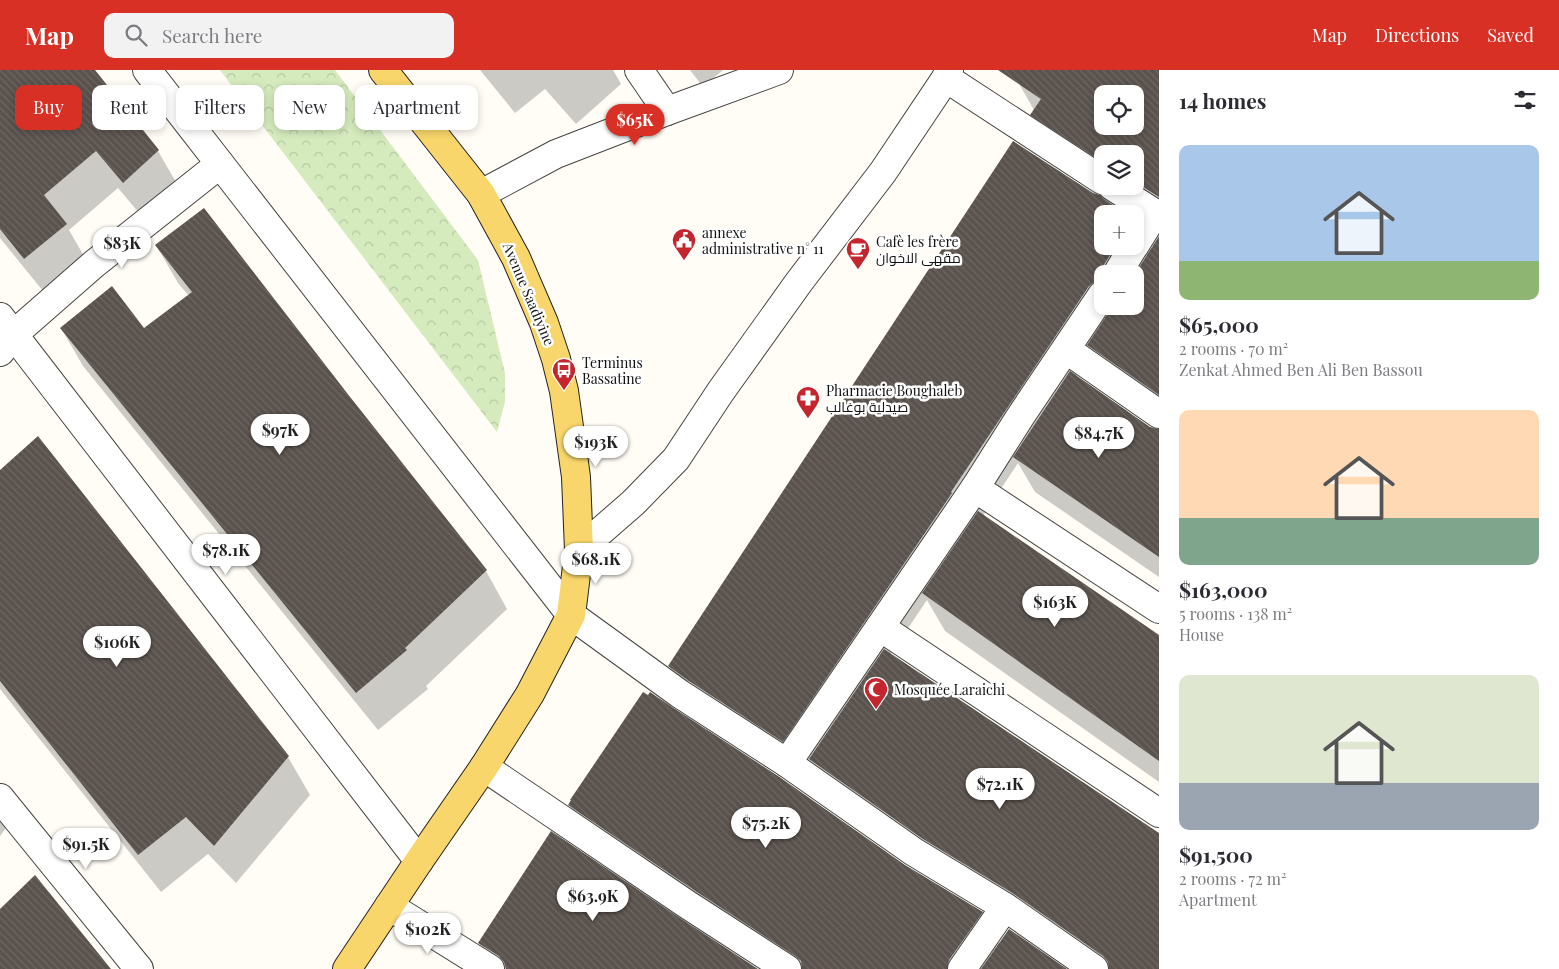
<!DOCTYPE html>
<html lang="en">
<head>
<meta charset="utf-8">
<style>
  :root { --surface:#fff; --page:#f2f2f3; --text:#2b2b33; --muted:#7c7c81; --accent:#d93025 }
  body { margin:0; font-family:"Playfair Display",Cairo,serif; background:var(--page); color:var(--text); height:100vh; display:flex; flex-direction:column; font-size:19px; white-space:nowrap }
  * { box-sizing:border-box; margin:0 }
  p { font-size:16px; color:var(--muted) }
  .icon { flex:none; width:28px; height:28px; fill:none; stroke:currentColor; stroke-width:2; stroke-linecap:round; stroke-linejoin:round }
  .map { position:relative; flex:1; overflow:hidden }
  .side { display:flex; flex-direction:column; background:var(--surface); width:400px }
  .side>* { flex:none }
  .top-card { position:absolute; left:15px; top:15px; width:475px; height:45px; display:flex; gap:10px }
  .buttons { position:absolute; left:1094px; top:15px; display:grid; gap:10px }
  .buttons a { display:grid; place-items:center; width:50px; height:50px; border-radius:10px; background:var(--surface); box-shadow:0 2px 8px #0003; font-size:25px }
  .price { position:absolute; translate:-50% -42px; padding:0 11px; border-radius:18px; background:#fff; color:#222; font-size:16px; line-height:32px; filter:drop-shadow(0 1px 2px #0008) }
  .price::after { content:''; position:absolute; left:50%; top:30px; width:15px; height:11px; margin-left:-8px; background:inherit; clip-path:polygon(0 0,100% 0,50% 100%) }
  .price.current { background:var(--accent); color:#fff }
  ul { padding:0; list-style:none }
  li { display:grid; align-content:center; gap:10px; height:265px; padding:0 20px }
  li span { display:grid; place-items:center; height:155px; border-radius:10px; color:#555 }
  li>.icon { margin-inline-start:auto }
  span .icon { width:90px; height:90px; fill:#fffc; stroke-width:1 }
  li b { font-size:21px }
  h2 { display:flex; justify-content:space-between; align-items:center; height:60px; padding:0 20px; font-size:21px }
  .tag { padding:0 18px; border-radius:10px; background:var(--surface); box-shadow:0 2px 8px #0003; font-size:18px; line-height:45px }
  .tag.current { background:var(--accent); color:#fff }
  header { display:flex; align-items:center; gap:30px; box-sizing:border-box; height:70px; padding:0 25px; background:var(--accent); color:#fff }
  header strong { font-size:24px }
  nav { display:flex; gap:28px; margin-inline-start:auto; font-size:18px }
  .search { width:350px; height:45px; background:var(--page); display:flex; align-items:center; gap:12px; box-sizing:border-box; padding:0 18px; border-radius:10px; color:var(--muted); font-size:19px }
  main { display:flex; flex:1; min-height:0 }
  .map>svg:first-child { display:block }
</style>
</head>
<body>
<header>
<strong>Map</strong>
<div class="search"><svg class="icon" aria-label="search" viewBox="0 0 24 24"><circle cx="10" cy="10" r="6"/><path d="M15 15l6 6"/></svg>Search here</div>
<nav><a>Map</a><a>Directions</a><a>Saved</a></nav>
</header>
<main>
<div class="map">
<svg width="1159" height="899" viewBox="0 0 1159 899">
  <defs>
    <pattern id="park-crowns" width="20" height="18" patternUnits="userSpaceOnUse" patternTransform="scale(1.25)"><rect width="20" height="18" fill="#d5ebbd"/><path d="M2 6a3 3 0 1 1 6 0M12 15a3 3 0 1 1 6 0" fill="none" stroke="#b6c8a1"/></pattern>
    <pattern id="building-back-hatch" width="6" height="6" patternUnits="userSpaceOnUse" patternTransform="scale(1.25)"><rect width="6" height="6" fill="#5a524d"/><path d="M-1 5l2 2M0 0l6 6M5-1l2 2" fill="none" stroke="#6d6662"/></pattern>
  </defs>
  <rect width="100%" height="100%" fill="#fffdf5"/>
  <path fill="url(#park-crowns)" d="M 220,0 L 335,0 L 478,190 L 505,303 L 505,332 L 497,362 Z"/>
  <g fill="#0003" fill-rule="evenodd">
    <path d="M 0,0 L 94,0 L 158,81 L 180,119 L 145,150 L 118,118 L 69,160 L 88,193 L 47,226 L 0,168 Z"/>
    <path d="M 480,0 L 613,0 L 621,14 L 576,54 L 545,19 L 515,43 Z"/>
    <path d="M 690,0 L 723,0 L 703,17 Z"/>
    <path d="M 1025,0 L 1159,0 L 1159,148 L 1135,116 L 1135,84 L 1102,84 L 1102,112 L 1052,79 L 1032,45 L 1034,40 L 1018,12 ZM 1102,24 L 1135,24 L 1135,56 L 1102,56 Z"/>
    <path d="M 1014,72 L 1102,144 L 1102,176 L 1135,176 L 1135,154 L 1151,181 L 1159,168 L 1159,345 L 1092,282 L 1076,307 L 1150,358 L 1159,361 L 1159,507 L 1035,422 L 1018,393 L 983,446 L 1159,567 L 1159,712 L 945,561 L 927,530 L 890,585 L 1159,764 L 1159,899 L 1090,899 L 691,634 L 669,596 ZM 1102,204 L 1135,204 L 1135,236 L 1102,236 Z"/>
    <path d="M 156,175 L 346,324 L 486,501 L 507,539 L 426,616 L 428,619 L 378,660 L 83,296 L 61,258 L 144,260 L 189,226 L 178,213 Z"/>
    <path d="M 38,368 L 288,687 L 310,725 L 236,813 L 208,784 L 161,822 L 0,619 L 0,402 Z"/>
    <path d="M 569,735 L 904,796 L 982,843 L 1000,874 L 1065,899 L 780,899 L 591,773 Z"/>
    <path d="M 0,748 L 6,758 L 0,766 Z"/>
    <path d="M 479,873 L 756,899 L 494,899 Z"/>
  </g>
  <g fill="url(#building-back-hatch)" fill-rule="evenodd">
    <path d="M 0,0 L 95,0 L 159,80 L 123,113 L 96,81 L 44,125 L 67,154 L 24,189 L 0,159 Z"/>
    <path d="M 998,0 L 1159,0 L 1159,127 L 1135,112 L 1135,84 L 1102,84 L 1102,92 L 1030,45 L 1041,29 ZM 1102,24 L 1135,24 L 1135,56 L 1102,56 Z"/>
    <path d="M 1013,71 L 1093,123 L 1100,125 L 1104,129 L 1126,144 L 1102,144 L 1102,176 L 1116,176 L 1103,196 L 1101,203 L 1102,209 L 1095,211 L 1089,216 L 951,422 L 952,423 L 783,672 L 689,611 L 668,596 Z"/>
    <path d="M 204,138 L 347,323 L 487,500 L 405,578 L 407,580 L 356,623 L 60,258 L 112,216 L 144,258 L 192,222 L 155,175 Z"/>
    <path d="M 1159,166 L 1159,325 L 1087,275 L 1113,236 L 1135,236 L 1135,204 Z"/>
    <path d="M 1070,301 L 1150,357 L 1159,359 L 1159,487 L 1013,387 Z"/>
    <path d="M 38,366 L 289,686 L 214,776 L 186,747 L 138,785 L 0,611 L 0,400 Z"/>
    <path d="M 978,441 L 1159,565 L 1159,691 L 922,523 Z"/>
    <path d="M 884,579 L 1159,763 L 1159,899 L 1109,899 L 1108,892 L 1103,886 L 1014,824 L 923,769 L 809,689 Z"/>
    <path d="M 643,622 L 648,625 L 650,622 L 672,637 L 778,706 L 905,795 L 983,842 L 949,890 L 947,899 L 802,899 L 801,891 L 795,886 L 697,822 L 568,735 L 571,730 L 570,730 Z"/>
    <path d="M 551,761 L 680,848 L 758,899 L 506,899 L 504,892 L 499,886 L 478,873 Z"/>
    <path d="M 35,805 L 111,899 L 0,899 L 0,839 Z"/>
    <path d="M 1009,859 L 1067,899 L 981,899 Z"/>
  </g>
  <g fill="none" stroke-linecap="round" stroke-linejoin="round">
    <g stroke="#444" stroke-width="30">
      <g id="minor">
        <path d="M 147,0 L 571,545 L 680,624 L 787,693 L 914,782 L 1005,837 L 1094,899"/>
        <path d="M 639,0 L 667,41"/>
        <path d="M 946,8 L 1102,110"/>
        <path d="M 1112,116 L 1159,146"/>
        <path d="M 481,124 L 556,84 L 667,41 L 779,0"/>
        <path d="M 1135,175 L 1155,143"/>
        <path d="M 1117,204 L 1134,176"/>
        <path d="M 0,247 L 419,791"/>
        <path d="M 1067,280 L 1159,344"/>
        <path d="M 0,282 L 14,264 L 94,194 L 220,94"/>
        <path d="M 975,418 L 1159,539"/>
        <path d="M 579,480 L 633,433 L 676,389 L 721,321 L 799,212 L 883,102 L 946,8 L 949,0"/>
        <path d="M 880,557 L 1159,743"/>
        <path d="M 787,693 L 975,418 L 1020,347 L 1102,225"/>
        <path d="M 484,697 L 688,835 L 787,899"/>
        <path d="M 0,728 L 139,899"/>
        <path d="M 389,836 L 490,899"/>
        <path d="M 962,899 L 1005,837"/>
      </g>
    </g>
    <g stroke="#222" stroke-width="30">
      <path id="major" d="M 347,899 L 419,791 L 484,697 L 530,624 L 571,545 L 579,480 L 576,407 L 564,321 L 556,289 L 544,253 L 516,188 L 481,124 L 383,0"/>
    </g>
    <use href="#minor" stroke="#fff" stroke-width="28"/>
    <use href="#major" stroke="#f9d66b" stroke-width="28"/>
  </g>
  <defs>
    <g id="civic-pin" transform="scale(1.25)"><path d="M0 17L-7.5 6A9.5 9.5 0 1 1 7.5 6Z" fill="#c4262e" stroke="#fff"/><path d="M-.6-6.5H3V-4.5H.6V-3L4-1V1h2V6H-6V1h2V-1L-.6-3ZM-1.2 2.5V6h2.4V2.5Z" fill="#fff"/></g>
    <g id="cafe-pin" transform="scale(1.25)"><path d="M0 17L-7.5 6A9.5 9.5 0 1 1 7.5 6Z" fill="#c4262e" stroke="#fff"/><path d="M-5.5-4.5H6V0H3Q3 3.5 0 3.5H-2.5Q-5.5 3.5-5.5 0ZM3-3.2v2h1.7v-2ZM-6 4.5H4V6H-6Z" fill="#fff"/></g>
    <g id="bus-pin" transform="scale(1.25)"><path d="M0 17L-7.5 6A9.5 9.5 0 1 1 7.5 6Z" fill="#c4262e" stroke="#fff"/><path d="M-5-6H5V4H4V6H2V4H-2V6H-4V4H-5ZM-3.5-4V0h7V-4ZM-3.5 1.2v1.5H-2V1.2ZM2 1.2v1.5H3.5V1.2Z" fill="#fff"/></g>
    <g id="pharmacy-pin" transform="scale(1.25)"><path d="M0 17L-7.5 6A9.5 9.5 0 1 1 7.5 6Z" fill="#c4262e" stroke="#fff"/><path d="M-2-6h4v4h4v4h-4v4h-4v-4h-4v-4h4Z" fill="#fff"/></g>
    <g id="mosque-pin" transform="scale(1.25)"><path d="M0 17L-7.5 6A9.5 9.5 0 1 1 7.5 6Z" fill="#c4262e" stroke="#fff"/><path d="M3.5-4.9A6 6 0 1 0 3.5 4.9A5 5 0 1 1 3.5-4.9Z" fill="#fff"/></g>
  </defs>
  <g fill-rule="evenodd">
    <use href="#civic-pin" x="684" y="170"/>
    <use href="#cafe-pin" x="858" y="179"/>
    <use href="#bus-pin" x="564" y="300"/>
    <use href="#pharmacy-pin" x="808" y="328"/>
    <use href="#mosque-pin" x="876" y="619"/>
  </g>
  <g text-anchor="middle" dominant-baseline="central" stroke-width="5" stroke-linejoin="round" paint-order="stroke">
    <g font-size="14" fill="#111" stroke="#fff" text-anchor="start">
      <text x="702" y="162">annexe<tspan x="702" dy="16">administrative n° 11</tspan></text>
      <text x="876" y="171">Cafè les frère<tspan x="876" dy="16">مقهى الاخوان</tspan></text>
      <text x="582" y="292">Terminus<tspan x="582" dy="16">Bassatine</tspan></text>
      <text x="826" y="320">Pharmacie Boughaleb<tspan x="826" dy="16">صيدلية بوغالب</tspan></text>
      <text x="894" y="619">Mosquée Laraichi</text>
    </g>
    <g font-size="14" fill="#111" stroke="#fff">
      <text transform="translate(529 224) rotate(67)">Avenue Saadiyine</text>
    </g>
  </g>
</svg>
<div class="buttons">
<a><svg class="icon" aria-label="locate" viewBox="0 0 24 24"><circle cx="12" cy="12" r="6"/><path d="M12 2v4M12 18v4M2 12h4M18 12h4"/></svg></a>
<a><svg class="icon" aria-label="layers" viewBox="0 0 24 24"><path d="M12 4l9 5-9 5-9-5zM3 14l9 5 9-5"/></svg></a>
<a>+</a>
<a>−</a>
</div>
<b class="price current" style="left:635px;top:76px">$65K</b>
<b class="price" style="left:122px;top:199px">$83K</b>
<b class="price" style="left:280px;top:386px">$97K</b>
<b class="price" style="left:1099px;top:389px">$84.7K</b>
<b class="price" style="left:596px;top:398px">$193K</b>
<b class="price" style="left:226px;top:506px">$78.1K</b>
<b class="price" style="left:596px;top:515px">$68.1K</b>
<b class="price" style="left:1055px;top:558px">$163K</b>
<b class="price" style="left:117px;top:598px">$106K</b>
<b class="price" style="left:1000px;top:740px">$72.1K</b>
<b class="price" style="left:766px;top:779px">$75.2K</b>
<b class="price" style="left:86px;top:800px">$91.5K</b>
<b class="price" style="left:593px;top:852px">$63.9K</b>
<b class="price" style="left:428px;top:885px">$102K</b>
<div class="top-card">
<a class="tag current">Buy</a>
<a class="tag">Rent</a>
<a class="tag">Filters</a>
<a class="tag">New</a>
<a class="tag">Apartment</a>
</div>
</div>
<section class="side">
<h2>14 homes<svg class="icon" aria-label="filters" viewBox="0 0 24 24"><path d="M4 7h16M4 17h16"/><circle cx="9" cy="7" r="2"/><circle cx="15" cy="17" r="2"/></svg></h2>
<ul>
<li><span style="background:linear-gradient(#a9c7e8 75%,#8fb573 0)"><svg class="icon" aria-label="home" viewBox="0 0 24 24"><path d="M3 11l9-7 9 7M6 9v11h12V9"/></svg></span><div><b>$65,000</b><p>2 rooms · 70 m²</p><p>Zenkat Ahmed Ben Ali Ben Bassou</p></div></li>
<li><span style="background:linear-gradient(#ffd9b3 70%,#7fa58c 0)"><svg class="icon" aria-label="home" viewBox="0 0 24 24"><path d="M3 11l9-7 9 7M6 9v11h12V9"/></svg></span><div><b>$163,000</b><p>5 rooms · 138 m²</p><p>House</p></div></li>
<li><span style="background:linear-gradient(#dfe7d0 70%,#9aa5b1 0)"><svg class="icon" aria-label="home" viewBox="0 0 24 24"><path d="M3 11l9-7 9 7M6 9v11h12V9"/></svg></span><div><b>$91,500</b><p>2 rooms · 72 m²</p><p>Apartment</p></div></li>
</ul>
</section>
</main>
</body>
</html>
